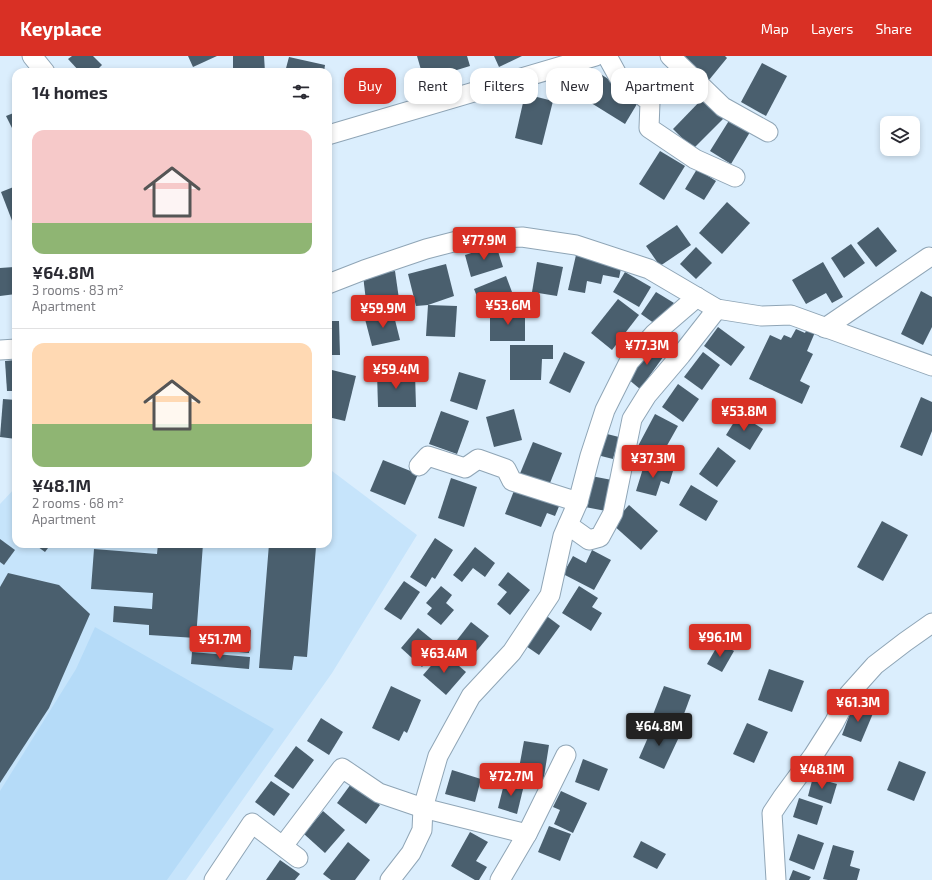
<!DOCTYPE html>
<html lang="en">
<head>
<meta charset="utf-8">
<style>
  :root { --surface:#fff; --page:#f2f2f3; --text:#2b2b33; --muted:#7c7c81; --line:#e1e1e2; --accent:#d93025 }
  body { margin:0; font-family:"Exo 2",sans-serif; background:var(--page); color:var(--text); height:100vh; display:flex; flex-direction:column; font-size:15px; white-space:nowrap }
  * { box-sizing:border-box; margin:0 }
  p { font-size:13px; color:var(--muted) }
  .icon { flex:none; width:22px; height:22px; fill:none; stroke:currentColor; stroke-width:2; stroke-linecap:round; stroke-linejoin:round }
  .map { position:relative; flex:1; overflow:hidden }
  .drawer { position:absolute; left:12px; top:12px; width:320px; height:480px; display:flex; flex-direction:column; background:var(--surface); border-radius:12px; box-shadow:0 2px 6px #0003 }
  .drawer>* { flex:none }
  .guide { position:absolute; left:344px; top:12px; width:380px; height:36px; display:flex; gap:8px }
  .controls { position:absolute; left:880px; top:60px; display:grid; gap:8px }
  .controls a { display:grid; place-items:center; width:40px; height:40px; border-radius:8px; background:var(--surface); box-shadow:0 2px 6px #0003; font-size:20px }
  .price { position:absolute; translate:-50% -34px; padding:0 9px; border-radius:4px; background:var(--accent); color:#fff; font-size:13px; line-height:26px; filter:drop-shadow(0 1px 2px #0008) }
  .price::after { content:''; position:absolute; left:50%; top:24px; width:12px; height:9px; margin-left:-6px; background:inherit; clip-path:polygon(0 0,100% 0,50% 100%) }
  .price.current { background:#222; color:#fff }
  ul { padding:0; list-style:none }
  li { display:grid; align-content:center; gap:8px; height:212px; padding:0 20px }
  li+li { border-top:1px solid var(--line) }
  li span { display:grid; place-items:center; height:124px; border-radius:12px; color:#555 }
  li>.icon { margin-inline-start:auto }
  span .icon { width:72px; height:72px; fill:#fffc; stroke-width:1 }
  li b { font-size:17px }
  h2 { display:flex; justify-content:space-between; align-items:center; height:48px; padding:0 20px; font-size:17px }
  .pill { padding:0 14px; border-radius:12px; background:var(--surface); box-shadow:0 2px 6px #0003; font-size:14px; line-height:36px }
  .pill.current { background:var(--accent); color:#fff }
  header { display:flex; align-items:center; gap:24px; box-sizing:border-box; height:56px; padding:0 20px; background:var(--accent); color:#fff }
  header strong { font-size:19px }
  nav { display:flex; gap:22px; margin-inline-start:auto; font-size:14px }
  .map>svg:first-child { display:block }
</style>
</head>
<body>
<header>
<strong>Keyplace</strong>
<nav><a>Map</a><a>Layers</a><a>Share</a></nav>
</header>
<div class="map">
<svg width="932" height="824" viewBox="0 0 932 824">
  <rect width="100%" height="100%" fill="#dbeefd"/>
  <path fill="#c6e4fb" d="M 328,412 L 417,479 L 332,617 L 186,824 L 0,824 L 0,448 L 16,431 L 16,488 L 328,488 Z"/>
  <path fill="#b5dbf8" d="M 95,571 L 274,673 L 167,824 L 0,824 L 0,735 L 76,613 Z"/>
  <g fill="#4a5f6e">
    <path d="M 72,0 L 93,0 L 102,9 L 95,16 L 80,16 L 68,3 Z"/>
    <path d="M 188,0 L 217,0 L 193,11 Z"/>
    <path d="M 233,0 L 264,0 L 265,16 L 233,16 Z"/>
    <path d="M 417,0 L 467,0 L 470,10 L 424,24 Z"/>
    <path d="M 494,0 L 522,0 L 499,11 Z"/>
    <path d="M 682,0 L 725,0 L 727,2 L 709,24 Z"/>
    <path d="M 289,1 L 325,9 L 324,16 L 285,16 Z"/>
    <path d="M 583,7 L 640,43 L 625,68 L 567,32 Z"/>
    <path d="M 762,7 L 787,20 L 766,60 L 741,46 Z"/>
    <path d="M 525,38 L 553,45 L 542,89 L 515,82 Z"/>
    <path d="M 704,41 L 725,61 L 693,93 L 673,73 Z"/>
    <path d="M 16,56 L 16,74 L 14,76 L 6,60 Z"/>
    <path d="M 730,63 L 750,76 L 731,108 L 710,95 Z"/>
    <path d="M 660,95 L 685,110 L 664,144 L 639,128 Z"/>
    <path d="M 697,113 L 716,125 L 704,144 L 685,133 Z"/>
    <path d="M 16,130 L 16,175 L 1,136 Z"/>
    <path d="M 727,146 L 750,167 L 722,198 L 699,177 Z"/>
    <path d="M 677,169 L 691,189 L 660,210 L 646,190 Z"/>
    <path d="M 878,171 L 897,195 L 876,211 L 857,187 Z"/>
    <path d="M 851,188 L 865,207 L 844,222 L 831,202 Z"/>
    <path d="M 496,189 L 503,211 L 471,221 L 465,199 Z"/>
    <path d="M 696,191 L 712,207 L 696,223 L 680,208 Z"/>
    <path d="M 576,199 L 622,208 L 619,222 L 603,219 L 601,228 L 587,225 L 585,237 L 568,234 Z"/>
    <path d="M 537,206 L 563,211 L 557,240 L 532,236 Z"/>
    <path d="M 823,206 L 843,241 L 832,247 L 826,237 L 806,248 L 792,224 Z"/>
    <path d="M 446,208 L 454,240 L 428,249 L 416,250 L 408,218 Z"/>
    <path d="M 14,211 L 16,228 L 16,238 L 0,240 L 0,212 Z"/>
    <path d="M 395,215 L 400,250 L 367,254 L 363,219 Z"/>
    <path d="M 625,216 L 651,231 L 639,251 L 613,236 Z"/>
    <path d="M 506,220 L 515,244 L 483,256 L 474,233 Z"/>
    <path d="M 921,235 L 932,241 L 932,271 L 923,289 L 901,278 Z"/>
    <path d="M 656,236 L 674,247 L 658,270 L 641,258 Z"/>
    <path d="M 618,243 L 639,259 L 612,294 L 591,277 Z"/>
    <path d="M 428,249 L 457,250 L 455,281 L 426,280 Z"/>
    <path d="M 495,255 L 525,255 L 525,285 L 490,285 L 490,260 L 495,260 Z"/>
    <path d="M 393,256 L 400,284 L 372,290 L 365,263 Z"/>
    <path d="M 328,265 L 339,265 L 340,299 L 328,299 Z"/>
    <path d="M 808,270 L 816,274 L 807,295 L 813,298 L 800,325 L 810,330 L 802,348 L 749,323 L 770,279 L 781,284 L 784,279 L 791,282 L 796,273 L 805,277 Z"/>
    <path d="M 718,271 L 745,291 L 731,310 L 704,290 Z"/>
    <path d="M 653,288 L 666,297 L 640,333 L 628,323 Z"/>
    <path d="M 510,289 L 553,289 L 553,303 L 542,303 L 541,324 L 510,324 Z"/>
    <path d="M 564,296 L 585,306 L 570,337 L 549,327 Z"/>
    <path d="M 703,296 L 720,309 L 702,334 L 684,321 Z"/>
    <path d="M 16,304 L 16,335 L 7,335 L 5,305 Z"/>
    <path d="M 328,313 L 356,320 L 345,365 L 328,361 Z"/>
    <path d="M 459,316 L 486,324 L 477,354 L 450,345 Z"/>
    <path d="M 377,317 L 415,317 L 416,351 L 378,351 Z"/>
    <path d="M 678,328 L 699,343 L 683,366 L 662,351 Z"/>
    <path d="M 921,341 L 932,346 L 932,375 L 922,400 L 900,391 Z"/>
    <path d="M 3,343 L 16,344 L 16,383 L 0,381 Z"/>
    <path d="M 514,353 L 522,384 L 494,391 L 486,361 Z"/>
    <path d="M 441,355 L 469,365 L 457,398 L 429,388 Z"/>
    <path d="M 655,358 L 678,370 L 660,402 L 638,390 Z"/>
    <path d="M 739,358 L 763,373 L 750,394 L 726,379 Z"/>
    <path d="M 603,377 L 619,381 L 613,403 L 597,399 Z"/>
    <path d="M 533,386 L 562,397 L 548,432 L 519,420 Z"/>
    <path d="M 718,391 L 736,405 L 717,431 L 699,418 Z"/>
    <path d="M 383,404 L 418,418 L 405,449 L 370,435 Z"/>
    <path d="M 645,406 L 673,415 L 669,428 L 661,425 L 656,440 L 636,435 Z"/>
    <path d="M 591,420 L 612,424 L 606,455 L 585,451 Z"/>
    <path d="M 451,422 L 477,431 L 464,471 L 438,462 Z"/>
    <path d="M 691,429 L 718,445 L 706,465 L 679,449 Z"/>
    <path d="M 515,432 L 560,448 L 555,460 L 547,457 L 541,471 L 505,458 Z"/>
    <path d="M 629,449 L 658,475 L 641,494 L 612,468 Z"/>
    <path d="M 882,465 L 908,479 L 883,525 L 857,511 Z"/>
    <path d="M 435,482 L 453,494 L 435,523 L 432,521 L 426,531 L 410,521 Z"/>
    <path d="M 0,483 L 15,494 L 4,509 L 0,506 Z"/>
    <path d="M 34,488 L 51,488 L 45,496 Z"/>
    <path d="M 158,488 L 203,488 L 196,582 L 149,579 L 149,569 L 113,566 L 114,550 L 152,553 L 153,537 L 91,533 L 94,493 L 157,498 Z"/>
    <path d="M 269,488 L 306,488 L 306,490 L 316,491 L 307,601 L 294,600 L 292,614 L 259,612 Z"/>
    <path d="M 475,491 L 495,507 L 485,521 L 473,512 L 462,526 L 453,519 Z"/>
    <path d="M 592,494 L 611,504 L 594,534 L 563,518 L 573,500 L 586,507 Z"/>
    <path d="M 508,516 L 530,534 L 510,559 L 497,548 L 507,536 L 498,529 Z"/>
    <path d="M 8,517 L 59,529 L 90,558 L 49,652 L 0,727 L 0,531 Z"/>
    <path d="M 404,525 L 420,536 L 401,564 L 384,553 Z"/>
    <path d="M 441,530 L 452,539 L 446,547 L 454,554 L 441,569 L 427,558 L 432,552 L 426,547 Z"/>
    <path d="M 579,530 L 598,542 L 592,551 L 602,557 L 591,575 L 562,557 Z"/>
    <path d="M 544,558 L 560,570 L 539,599 L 523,588 Z"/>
    <path d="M 471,566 L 489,580 L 474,598 L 457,584 Z"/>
    <path d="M 220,571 L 251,574 L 249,597 L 218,594 Z"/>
    <path d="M 418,572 L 440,590 L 422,611 L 401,592 Z"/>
    <path d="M 719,587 L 734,595 L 722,616 L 707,608 Z"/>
    <path d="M 192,596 L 250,601 L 249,613 L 191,608 Z"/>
    <path d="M 443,596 L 466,616 L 446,639 L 423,619 Z"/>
    <path d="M 769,613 L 804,625 L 792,656 L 758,644 Z"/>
    <path d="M 391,630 L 421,644 L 407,677 L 404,675 L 399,685 L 372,672 Z"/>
    <path d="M 664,630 L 691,639 L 678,674 L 651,664 Z"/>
    <path d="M 854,647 L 874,655 L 861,686 L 842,679 Z"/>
    <path d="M 321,662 L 343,676 L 329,699 L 307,685 Z"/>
    <path d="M 747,667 L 768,676 L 754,707 L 733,698 Z"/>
    <path d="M 653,670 L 679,681 L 664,713 L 639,702 Z"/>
    <path d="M 524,685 L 549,689 L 543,727 L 517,723 Z"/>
    <path d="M 296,690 L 314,704 L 293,733 L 274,720 Z"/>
    <path d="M 583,703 L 608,713 L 599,735 L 575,726 Z"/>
    <path d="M 899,705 L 926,716 L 914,745 L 887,734 Z"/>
    <path d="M 452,714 L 481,723 L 475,746 L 445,738 Z"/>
    <path d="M 813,721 L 837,728 L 831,748 L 808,740 Z"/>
    <path d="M 505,724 L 524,729 L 517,758 L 498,752 Z"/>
    <path d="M 271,725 L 290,738 L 274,760 L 255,746 Z"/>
    <path d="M 351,728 L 380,749 L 366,768 L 337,747 Z"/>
    <path d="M 561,735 L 587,747 L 573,777 L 554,768 L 560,754 L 553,751 Z"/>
    <path d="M 799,742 L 823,750 L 817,769 L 793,761 Z"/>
    <path d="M 323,755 L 345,774 L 325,797 L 304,778 Z"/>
    <path d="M 549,770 L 571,778 L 560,805 L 538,796 Z"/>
    <path d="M 470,776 L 488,786 L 476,805 L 487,811 L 479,824 L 475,824 L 451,810 Z"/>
    <path d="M 798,778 L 824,787 L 814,814 L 789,804 Z"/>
    <path d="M 641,785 L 666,798 L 657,813 L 633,801 Z"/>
    <path d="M 348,786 L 370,804 L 355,824 L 331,824 L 323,818 Z"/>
    <path d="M 833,789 L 854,795 L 850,810 L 860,813 L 857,824 L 828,824 L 823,823 Z"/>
    <path d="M 280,804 L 300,818 L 295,824 L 266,824 Z"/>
    <path d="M 793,814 L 811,821 L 809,824 L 789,824 Z"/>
  </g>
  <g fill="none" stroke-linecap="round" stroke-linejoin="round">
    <g stroke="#8fa5b6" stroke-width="21">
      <g id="street">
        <path d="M 32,0 L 45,16"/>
        <path d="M 607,0 L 618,20 L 650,46 L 649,72 L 695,103 L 735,121"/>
        <path d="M 670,0 L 723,51 L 768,76"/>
        <path d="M 328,79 L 596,0"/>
        <path d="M 328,228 L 364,214 L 426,193 L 461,184 L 522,181 L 576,189 L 649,213 L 717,253 L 761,260 L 791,259 L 932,310"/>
        <path d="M 825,272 L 929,201"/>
        <path d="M 0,294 L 16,293"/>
        <path d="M 419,410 L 428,400 L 465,412 L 478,403 L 506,413 L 512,425 L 578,446"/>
        <path d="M 568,469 L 589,484 L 600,481 L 613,457 L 632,363 L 647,339 L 681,299 L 717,253"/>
        <path d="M 283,790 L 342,712 L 379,737 L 423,752 L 527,778"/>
        <path d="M 214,824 L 252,767 L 298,802"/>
        <path d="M 390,824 L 411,797 L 422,774 L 423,752 L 438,700 L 471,640 L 512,596 L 550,539 L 563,480 L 578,446 L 590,400 L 605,354 L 629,306 L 654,278 L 697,241"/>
        <path d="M 500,824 L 527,778 L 566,699"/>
        <path d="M 776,824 L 772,757 L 782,742 L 813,700 L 834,667 L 849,638 L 875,609 L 905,586 L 932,567"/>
      </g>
    </g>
    <use href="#street" stroke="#fff" stroke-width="19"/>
  </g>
</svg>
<div class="controls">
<a><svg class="icon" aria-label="layers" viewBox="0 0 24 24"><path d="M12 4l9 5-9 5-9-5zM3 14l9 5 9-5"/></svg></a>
</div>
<b class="price" style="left:484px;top:205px">¥77.9M</b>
<b class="price" style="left:508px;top:270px">¥53.6M</b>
<b class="price" style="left:383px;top:273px">¥59.9M</b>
<b class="price" style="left:647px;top:310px">¥77.3M</b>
<b class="price" style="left:396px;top:334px">¥59.4M</b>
<b class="price" style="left:744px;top:376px">¥53.8M</b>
<b class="price" style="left:653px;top:423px">¥37.3M</b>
<b class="price" style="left:720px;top:602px">¥96.1M</b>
<b class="price" style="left:220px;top:604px">¥51.7M</b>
<b class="price" style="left:444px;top:618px">¥63.4M</b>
<b class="price" style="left:858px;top:667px">¥61.3M</b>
<b class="price current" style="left:659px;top:691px">¥64.8M</b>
<b class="price" style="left:822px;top:734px">¥48.1M</b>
<b class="price" style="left:511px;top:741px">¥72.7M</b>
<div class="guide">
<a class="pill current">Buy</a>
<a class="pill">Rent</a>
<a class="pill">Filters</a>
<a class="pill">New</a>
<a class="pill">Apartment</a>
</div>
<section class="drawer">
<h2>14 homes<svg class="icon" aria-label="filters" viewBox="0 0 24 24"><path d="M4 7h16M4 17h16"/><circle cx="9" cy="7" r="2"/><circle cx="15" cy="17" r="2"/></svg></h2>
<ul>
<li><span style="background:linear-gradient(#f6c9c9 75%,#8fb573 0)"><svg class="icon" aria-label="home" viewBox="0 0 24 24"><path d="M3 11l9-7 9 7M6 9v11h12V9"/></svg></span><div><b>¥64.8M</b><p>3 rooms · 83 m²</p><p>Apartment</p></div></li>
<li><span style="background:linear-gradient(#ffd9b3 65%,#8fb573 0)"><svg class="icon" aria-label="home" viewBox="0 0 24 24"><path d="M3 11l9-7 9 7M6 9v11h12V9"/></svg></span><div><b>¥48.1M</b><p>2 rooms · 68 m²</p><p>Apartment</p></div></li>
</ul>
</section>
</div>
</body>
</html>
